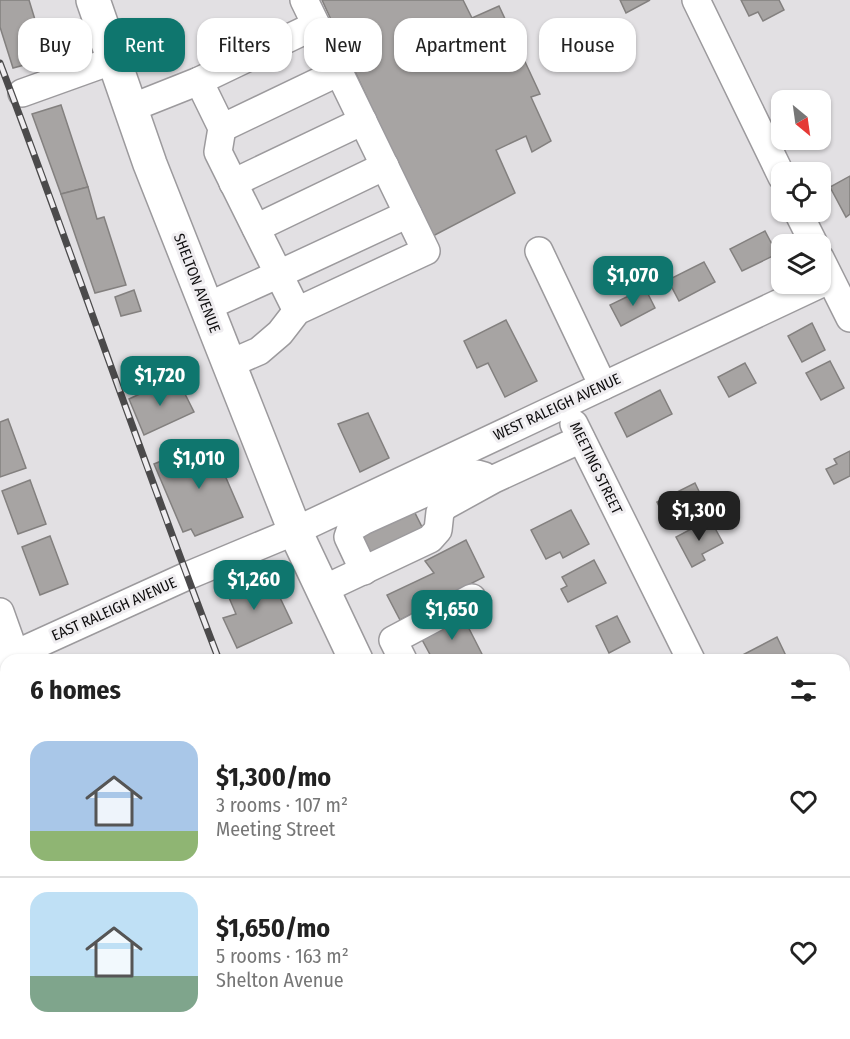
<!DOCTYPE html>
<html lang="en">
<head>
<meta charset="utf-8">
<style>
  :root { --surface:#fff; --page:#f6f6f6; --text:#222; --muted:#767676; --line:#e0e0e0; --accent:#0f766e }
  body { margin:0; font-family:"Fira Sans Condensed",sans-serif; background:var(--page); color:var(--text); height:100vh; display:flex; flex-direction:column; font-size:22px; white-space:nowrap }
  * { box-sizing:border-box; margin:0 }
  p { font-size:20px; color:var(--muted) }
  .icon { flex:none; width:33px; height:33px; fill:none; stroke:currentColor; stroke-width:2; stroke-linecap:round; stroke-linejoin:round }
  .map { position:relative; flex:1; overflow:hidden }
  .drawer { position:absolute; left:0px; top:654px; width:850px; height:386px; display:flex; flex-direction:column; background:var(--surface); border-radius:18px 18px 0 0; box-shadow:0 2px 4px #0004 }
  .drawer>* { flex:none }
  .banner { position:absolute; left:18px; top:18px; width:814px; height:54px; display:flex; gap:12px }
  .needle { width:39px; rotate:151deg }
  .tools { position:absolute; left:771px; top:90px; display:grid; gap:12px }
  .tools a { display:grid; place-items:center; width:60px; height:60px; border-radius:12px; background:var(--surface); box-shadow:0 2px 4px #0004; font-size:30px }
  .price { position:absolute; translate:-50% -51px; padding:0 14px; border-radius:12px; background:var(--accent); color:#fff; font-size:20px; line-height:39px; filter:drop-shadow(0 2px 3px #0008) }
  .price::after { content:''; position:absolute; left:50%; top:36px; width:18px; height:14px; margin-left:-9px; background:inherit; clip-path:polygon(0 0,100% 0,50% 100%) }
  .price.selected { background:#222; color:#fff }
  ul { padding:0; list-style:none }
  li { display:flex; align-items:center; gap:18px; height:150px; padding:0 30px }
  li+li { border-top:2px solid var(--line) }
  li span { display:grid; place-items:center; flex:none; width:168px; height:120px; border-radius:18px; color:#555 }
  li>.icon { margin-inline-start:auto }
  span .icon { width:72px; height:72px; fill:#fffc; stroke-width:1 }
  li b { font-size:26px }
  h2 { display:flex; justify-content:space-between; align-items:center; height:72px; padding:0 30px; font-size:26px }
  .chip { padding:0 21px; border-radius:18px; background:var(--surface); box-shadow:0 2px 4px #0004; font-size:21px; line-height:54px }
  .chip.selected { background:var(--accent); color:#fff }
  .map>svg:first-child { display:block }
</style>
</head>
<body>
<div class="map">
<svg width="850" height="1039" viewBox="0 0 850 1039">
  <rect width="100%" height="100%" fill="#e2e0e3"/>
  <g fill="#a7a4a3" stroke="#83807f" stroke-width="1.5">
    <path d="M 0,0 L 29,0 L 47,59 L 13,68 L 0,27 Z"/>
    <path d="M 322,0 L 463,0 L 472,18 L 499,6 L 540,94 L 531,97 L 551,141 L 532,152 L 526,136 L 496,150 L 515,193 L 433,236 L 410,191 Z"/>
    <path d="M 620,0 L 650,0 L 626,13 Z"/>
    <path d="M 741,0 L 779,0 L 784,10 L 763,21 L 758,12 L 749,16 Z"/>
    <path d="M 61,105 L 88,187 L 61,194 L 32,114 Z"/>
    <path d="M 850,176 L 850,214 L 846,217 L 830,187 Z"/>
    <path d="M 88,187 L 97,219 L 104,217 L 126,285 L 95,293 L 61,194 Z"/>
    <path d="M 765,231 L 777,254 L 742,271 L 730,249 Z"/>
    <path d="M 704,262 L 715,282 L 679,301 L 668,280 Z"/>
    <path d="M 645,288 L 655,308 L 621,326 L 610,305 Z"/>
    <path d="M 134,290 L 141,311 L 121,316 L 115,297 Z"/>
    <path d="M 506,320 L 537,381 L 505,397 L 488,363 L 477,368 L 464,341 Z"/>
    <path d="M 812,323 L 825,350 L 802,362 L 788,336 Z"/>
    <path d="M 830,361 L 844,388 L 821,400 L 806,373 Z"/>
    <path d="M 745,363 L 756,383 L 729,397 L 718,377 Z"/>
    <path d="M 170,380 L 175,392 L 182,388 L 194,412 L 144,435 L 129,399 Z"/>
    <path d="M 660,390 L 672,414 L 627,437 L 615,413 Z"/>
    <path d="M 368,413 L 389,458 L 360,472 L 338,424 Z"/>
    <path d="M 8,419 L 26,468 L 0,477 L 0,422 Z"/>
    <path d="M 210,441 L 243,517 L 195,536 L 191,529 L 183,532 L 154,464 Z"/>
    <path d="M 850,451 L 850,476 L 834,484 L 826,469 L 837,464 L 834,459 Z"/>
    <path d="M 30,480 L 46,524 L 18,534 L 2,491 Z"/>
    <path d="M 695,483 L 707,508 L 669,527 L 657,502 Z"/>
    <path d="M 411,505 L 425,533 L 373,558 L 359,529 Z"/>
    <path d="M 571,510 L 589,544 L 563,558 L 560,552 L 546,559 L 531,530 Z"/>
    <path d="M 710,519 L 723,543 L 702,554 L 705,560 L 692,567 L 676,537 Z"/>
    <path d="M 50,536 L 68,584 L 40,595 L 22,547 Z"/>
    <path d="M 466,540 L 484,577 L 400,620 L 387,595 L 434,573 L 425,561 Z"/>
    <path d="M 594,560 L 606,583 L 568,602 L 561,589 L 567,586 L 562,577 Z"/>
    <path d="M 253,573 L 261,588 L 273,583 L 292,623 L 237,648 L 223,618 L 236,614 L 224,586 Z"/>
    <path d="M 461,613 L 485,660 L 433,660 L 419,634 Z"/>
    <path d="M 617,616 L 630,642 L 609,653 L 596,626 Z"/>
    <path d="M 777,637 L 788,660 L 733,660 Z"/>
    <path d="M 6,698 L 6,754 L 2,756 L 0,752 L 0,701 Z"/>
    <path d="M 6,801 L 6,832 L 0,830 L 0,816 Z"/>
    <path d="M 850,881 L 850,908 L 844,898 L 844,884 Z"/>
    <path d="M 197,1034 L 229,1034 L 230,1038 L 199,1039 Z"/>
    <path d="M 409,1034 L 446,1034 L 435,1039 L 412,1039 Z"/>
    <path d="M 726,1034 L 819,1034 L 821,1036 L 815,1039 L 729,1039 Z"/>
  </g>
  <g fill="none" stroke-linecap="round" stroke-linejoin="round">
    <g stroke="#9c9a9d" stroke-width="30">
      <g id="minor">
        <path d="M 696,0 L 782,177"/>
        <path d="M 199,81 L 222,128 L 218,152 L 297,311"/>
        <path d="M 22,93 L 114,60"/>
        <path d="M 131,108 L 199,81 L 316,25"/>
        <path d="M 222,128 L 339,72"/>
        <path d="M 233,183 L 363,121"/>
        <path d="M 798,212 L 814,244"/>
        <path d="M 256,228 L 385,166"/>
        <path d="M 539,251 L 603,386"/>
        <path d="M 820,258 L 850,318"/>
        <path d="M 206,307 L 279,274 L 408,214"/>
        <path d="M 229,364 L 259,351 L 280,333 L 297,311 L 426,251 L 304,0"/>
        <path d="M 574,424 L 691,660"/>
        <path d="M 364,571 L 348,537 L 351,528 L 363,521 L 467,474 L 477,474 L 484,476"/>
        <path d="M 322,590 L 430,539 L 438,530 L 440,512 L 445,506 L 494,479 L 581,439"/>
        <path d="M 0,612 L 15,654"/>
        <path d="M 403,660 L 393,640 L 472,598"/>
        <path d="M 0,661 L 187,576 L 295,531 L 820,284"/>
        <path d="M 844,756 L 850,753"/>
        <path d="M 0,880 L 6,882"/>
        <path d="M 844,969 L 850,980"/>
        <path d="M 138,1034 L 140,1039"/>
        <path d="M 587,1034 L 590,1039"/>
        <path d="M 633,1039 L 643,1034"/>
      </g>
    </g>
    <g stroke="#9c9a9d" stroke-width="36">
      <g id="major">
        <path d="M 93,0 L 150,164 L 295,531 L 356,660"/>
        <path d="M 541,1034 L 544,1039"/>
      </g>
    </g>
    <use href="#minor" stroke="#fff" stroke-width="27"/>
    <use href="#major" stroke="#fff" stroke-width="33"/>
    <g stroke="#4b4a4b" stroke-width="7">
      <g id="rail">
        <path d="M 0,63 C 75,261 143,462 219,660"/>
        <path d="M 354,1034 L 356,1039"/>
      </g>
    </g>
    <use href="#rail" stroke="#efedf0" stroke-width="4.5" stroke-dasharray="14" stroke-linecap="butt"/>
  </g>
  <g text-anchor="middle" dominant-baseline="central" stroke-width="6" stroke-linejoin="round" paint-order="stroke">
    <g font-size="15" fill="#0e0d0e" stroke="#efedf0">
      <text transform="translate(197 283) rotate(69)">SHELTON AVENUE</text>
      <text transform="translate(557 407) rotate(-25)">WEST RALEIGH AVENUE</text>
      <text transform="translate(596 468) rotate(64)">MEETING STREET</text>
      <text transform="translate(114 609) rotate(-24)">EAST RALEIGH AVENUE</text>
    </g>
  </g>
</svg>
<div class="tools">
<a><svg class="needle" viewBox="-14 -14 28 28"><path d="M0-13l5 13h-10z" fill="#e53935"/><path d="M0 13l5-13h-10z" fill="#767676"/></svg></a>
<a><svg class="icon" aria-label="locate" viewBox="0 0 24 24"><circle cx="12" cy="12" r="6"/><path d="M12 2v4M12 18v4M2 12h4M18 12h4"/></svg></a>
<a><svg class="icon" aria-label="layers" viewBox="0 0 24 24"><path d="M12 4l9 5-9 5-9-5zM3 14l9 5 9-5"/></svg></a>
</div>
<b class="price" style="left:633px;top:307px">$1,070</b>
<b class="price" style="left:160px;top:407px">$1,720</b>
<b class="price" style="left:199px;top:490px">$1,010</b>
<b class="price selected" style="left:699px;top:542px">$1,300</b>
<b class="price" style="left:254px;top:611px">$1,260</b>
<b class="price" style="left:452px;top:641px">$1,650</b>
<div class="banner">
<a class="chip">Buy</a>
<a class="chip selected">Rent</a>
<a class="chip">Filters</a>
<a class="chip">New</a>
<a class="chip">Apartment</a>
<a class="chip">House</a>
</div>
<section class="drawer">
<h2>6 homes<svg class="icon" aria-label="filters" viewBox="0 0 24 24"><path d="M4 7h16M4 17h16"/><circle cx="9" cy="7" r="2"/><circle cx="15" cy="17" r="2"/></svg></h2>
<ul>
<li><span style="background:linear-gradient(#a9c7e8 75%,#8fb573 0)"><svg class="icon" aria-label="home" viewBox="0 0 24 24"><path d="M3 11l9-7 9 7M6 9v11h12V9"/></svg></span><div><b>$1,300/mo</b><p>3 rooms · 107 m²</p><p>Meeting Street</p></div><svg class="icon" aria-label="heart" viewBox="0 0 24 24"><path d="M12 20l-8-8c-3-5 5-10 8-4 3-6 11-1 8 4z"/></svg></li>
<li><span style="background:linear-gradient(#bfe0f5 70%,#7fa58c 0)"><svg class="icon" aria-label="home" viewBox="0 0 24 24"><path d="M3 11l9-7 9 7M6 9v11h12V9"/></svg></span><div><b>$1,650/mo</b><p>5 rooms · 163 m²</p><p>Shelton Avenue</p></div><svg class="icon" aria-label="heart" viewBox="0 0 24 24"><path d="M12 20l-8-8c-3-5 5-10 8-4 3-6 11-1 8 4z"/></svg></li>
</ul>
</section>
</div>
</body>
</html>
